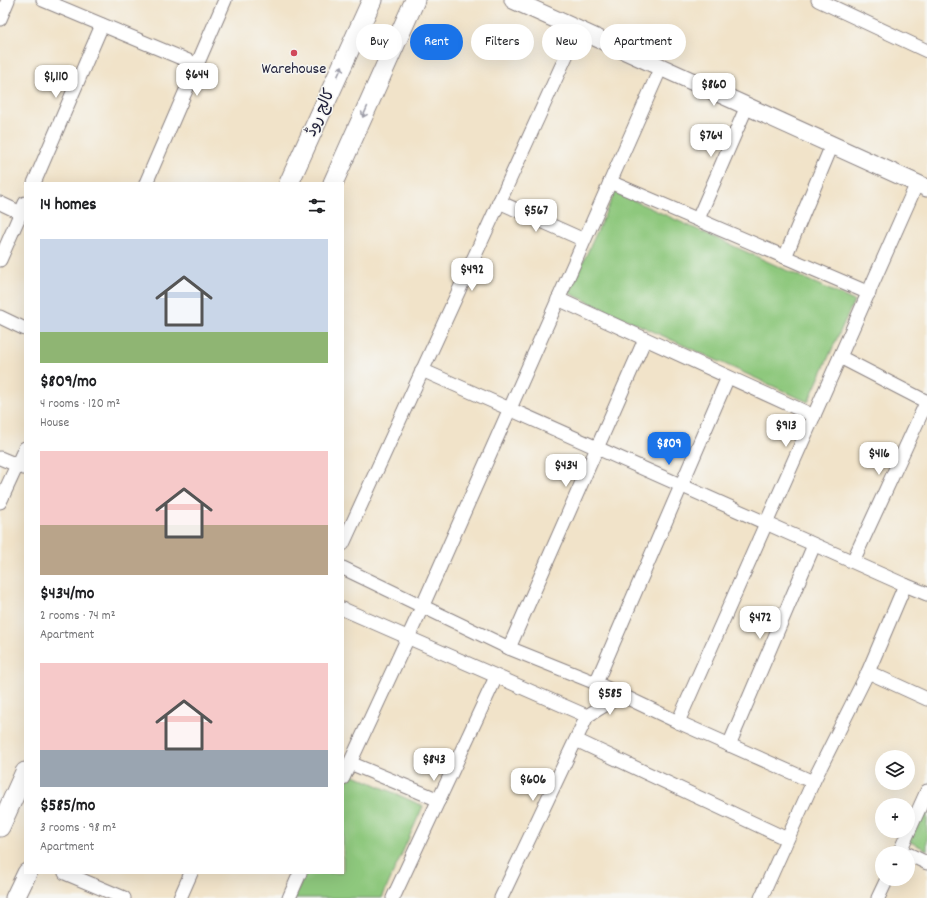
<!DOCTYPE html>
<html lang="en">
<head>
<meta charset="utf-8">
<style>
  :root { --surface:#fff; --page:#f2f2f2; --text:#202124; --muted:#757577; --accent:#1a73e8 }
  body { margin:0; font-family:Dekko,"Playpen Sans Arabic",sans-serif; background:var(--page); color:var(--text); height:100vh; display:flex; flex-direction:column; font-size:15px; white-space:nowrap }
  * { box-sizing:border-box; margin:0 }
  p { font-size:13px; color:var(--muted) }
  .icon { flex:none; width:22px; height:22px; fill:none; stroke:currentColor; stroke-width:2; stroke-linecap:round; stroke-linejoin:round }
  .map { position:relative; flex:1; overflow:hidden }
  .drawer { position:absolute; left:24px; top:182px; width:320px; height:692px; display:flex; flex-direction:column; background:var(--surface); border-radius:0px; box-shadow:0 4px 16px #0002 }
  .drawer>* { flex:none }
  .top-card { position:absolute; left:356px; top:24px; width:380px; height:36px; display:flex; gap:8px }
  .controls { position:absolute; left:875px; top:750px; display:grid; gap:8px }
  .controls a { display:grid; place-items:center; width:40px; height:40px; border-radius:50%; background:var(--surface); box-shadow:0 4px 16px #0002; font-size:20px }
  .price { position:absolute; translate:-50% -34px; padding:0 9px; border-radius:8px; background:#fff; color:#222; font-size:13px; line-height:26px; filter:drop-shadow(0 1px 2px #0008) }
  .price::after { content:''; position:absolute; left:50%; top:24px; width:12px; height:9px; margin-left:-6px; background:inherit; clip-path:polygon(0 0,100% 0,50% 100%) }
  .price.on { background:var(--accent); color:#fff }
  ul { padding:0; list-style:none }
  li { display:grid; align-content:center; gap:8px; height:212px; padding:0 16px }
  li span { display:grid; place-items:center; height:124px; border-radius:0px; color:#555 }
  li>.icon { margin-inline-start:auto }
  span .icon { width:72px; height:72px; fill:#fffc; stroke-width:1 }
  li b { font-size:17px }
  h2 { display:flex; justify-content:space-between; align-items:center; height:48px; padding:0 16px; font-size:17px }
  .chip { padding:0 14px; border-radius:18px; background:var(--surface); box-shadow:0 4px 16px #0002; font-size:14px; line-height:36px }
  .chip.on { background:var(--accent); color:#fff }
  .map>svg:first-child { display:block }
</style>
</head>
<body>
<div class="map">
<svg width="927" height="898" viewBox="0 0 927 898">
  <rect width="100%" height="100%" fill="#f6f6f2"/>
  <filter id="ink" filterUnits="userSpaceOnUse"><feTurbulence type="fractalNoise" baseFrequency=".025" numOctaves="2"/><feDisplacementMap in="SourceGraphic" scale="8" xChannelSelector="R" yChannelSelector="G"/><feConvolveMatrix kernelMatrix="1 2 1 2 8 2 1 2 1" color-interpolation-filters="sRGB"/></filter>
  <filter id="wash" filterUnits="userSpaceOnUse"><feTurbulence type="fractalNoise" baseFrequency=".012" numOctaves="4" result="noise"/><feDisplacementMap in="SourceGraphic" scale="16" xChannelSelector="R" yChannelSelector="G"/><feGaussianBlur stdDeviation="0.9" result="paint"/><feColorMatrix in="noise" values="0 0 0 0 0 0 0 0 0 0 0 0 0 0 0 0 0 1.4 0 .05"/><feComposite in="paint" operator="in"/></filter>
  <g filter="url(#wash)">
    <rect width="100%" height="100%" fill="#f1e3c9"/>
    <g fill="#8ec87d" stroke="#58755c">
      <path d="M 615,192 L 854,301 L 808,402 L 569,293 Z"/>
      <path d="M 350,773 L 423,806 L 382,898 L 294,898 L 306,873 L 343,873 L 343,790 Z"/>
      <path d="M 927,797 L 927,850 L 906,840 Z"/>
    </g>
  </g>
  <g filter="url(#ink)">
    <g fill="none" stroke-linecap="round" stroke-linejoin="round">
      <g stroke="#8a8282" stroke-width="15">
        <g id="minor">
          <path d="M 43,0 L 198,65"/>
          <path d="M 818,0 L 927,51"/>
          <path d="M 0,19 L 8,0"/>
          <path d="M 610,182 L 869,293"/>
          <path d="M 34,183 L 102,25"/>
          <path d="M 146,183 L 225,0"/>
          <path d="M 499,202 L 584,240"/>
          <path d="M 0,203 L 21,213"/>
          <path d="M 698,219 L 747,106"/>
          <path d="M 785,257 L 832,145"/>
          <path d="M 0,260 L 25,203"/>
          <path d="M 558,299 L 814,416"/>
          <path d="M 0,317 L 25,329"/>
          <path d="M 840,357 L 927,402"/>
          <path d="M 422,370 L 905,585"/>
          <path d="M 0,458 L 24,468"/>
          <path d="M 0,502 L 25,448"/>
          <path d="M 343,544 L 578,30"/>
          <path d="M 853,561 L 927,401"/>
          <path d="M 343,568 L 509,648 L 596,683 L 678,722 L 813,782"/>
          <path d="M 343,609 L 587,716"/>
          <path d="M 509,648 L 645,339"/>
          <path d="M 868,672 L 927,699"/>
          <path d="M 596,683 L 728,377"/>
          <path d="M 678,722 L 917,183"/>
          <path d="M 576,740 L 787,839"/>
          <path d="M 729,745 L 814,545"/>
          <path d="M 350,763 L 439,800"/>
          <path d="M 343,778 L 423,605 L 661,67"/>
          <path d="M 899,853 L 927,791"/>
          <path d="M 908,854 L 927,863"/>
          <path d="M 65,873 L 124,898"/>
          <path d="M 180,898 L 191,873"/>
          <path d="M 289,898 L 300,873"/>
          <path d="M 393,898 L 496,677"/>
          <path d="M 501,898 L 587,716 L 621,695"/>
          <path d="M 761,898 L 813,782 L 868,672 L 905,585 L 927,594"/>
          <path d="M 878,898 L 887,879"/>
        </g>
      </g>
      <g stroke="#8a8282" stroke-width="19">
        <path id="tertiary" d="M 513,0 L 927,188"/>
      </g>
      <g stroke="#8a8282" stroke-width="21">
        <g id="secondary">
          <path d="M 289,183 L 372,0"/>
          <path d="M 333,183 L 415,0"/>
          <path d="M 0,827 L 25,772"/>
          <path d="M 15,898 L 27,873"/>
        </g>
      </g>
      <use href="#minor" stroke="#fff" stroke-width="13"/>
      <use href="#tertiary" stroke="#fff" stroke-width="17"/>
      <use href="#secondary" stroke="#fff" stroke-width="19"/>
    </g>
    <defs><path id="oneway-shaft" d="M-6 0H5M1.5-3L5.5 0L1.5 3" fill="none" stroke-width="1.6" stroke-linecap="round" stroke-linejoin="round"/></defs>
    <g stroke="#9c9ca7">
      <use href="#oneway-shaft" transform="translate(340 71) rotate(-66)"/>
      <use href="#oneway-shaft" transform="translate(365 112) rotate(114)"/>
    </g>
  </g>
  <circle fill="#d1495b" stroke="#f6f6f2" stroke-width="1.5" cx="294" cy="53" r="4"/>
  <g text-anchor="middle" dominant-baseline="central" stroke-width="3" stroke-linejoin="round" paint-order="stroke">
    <g font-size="16" fill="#22223b" stroke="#f6f6f2">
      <text x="294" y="69">Warehouse</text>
    </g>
    <g font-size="16" fill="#22223b" stroke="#f6f6f2">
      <text transform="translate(321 113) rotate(-66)">کالج روڈ</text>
    </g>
  </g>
</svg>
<div class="controls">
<a><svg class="icon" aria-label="layers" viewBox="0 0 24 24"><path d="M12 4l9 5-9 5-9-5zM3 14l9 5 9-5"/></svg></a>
<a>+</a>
<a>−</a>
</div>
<b class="price" style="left:197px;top:97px">$644</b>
<b class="price" style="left:56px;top:99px">$1,110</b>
<b class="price" style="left:714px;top:107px">$860</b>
<b class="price" style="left:711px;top:158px">$764</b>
<b class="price" style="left:536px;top:233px">$567</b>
<b class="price" style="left:472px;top:292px">$492</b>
<b class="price" style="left:786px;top:448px">$913</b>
<b class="price on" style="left:669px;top:466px">$809</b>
<b class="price" style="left:879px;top:476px">$416</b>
<b class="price" style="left:566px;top:488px">$434</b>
<b class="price" style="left:760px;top:640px">$472</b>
<b class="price" style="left:610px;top:716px">$585</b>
<b class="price" style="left:434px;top:782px">$843</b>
<b class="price" style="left:533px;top:802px">$606</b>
<div class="top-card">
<a class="chip">Buy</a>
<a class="chip on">Rent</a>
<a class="chip">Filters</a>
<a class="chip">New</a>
<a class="chip">Apartment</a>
</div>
<section class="drawer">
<h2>14 homes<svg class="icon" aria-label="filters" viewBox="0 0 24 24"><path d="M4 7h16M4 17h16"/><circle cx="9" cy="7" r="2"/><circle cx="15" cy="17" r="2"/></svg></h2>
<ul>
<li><span style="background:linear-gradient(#c9d6e8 75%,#8fb573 0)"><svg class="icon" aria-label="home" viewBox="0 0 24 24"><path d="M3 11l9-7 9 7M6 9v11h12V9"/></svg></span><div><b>$809/mo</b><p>4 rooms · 120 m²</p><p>House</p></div></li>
<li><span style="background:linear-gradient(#f6c9c9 60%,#b9a48a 0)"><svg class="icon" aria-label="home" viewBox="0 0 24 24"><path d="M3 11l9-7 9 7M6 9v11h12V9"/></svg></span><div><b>$434/mo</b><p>2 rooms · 74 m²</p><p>Apartment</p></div></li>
<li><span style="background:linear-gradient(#f6c9c9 70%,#9aa5b1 0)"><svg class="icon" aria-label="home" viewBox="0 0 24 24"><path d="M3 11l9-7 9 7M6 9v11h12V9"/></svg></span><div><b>$585/mo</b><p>3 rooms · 98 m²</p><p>Apartment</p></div></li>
</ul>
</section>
</div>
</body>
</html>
